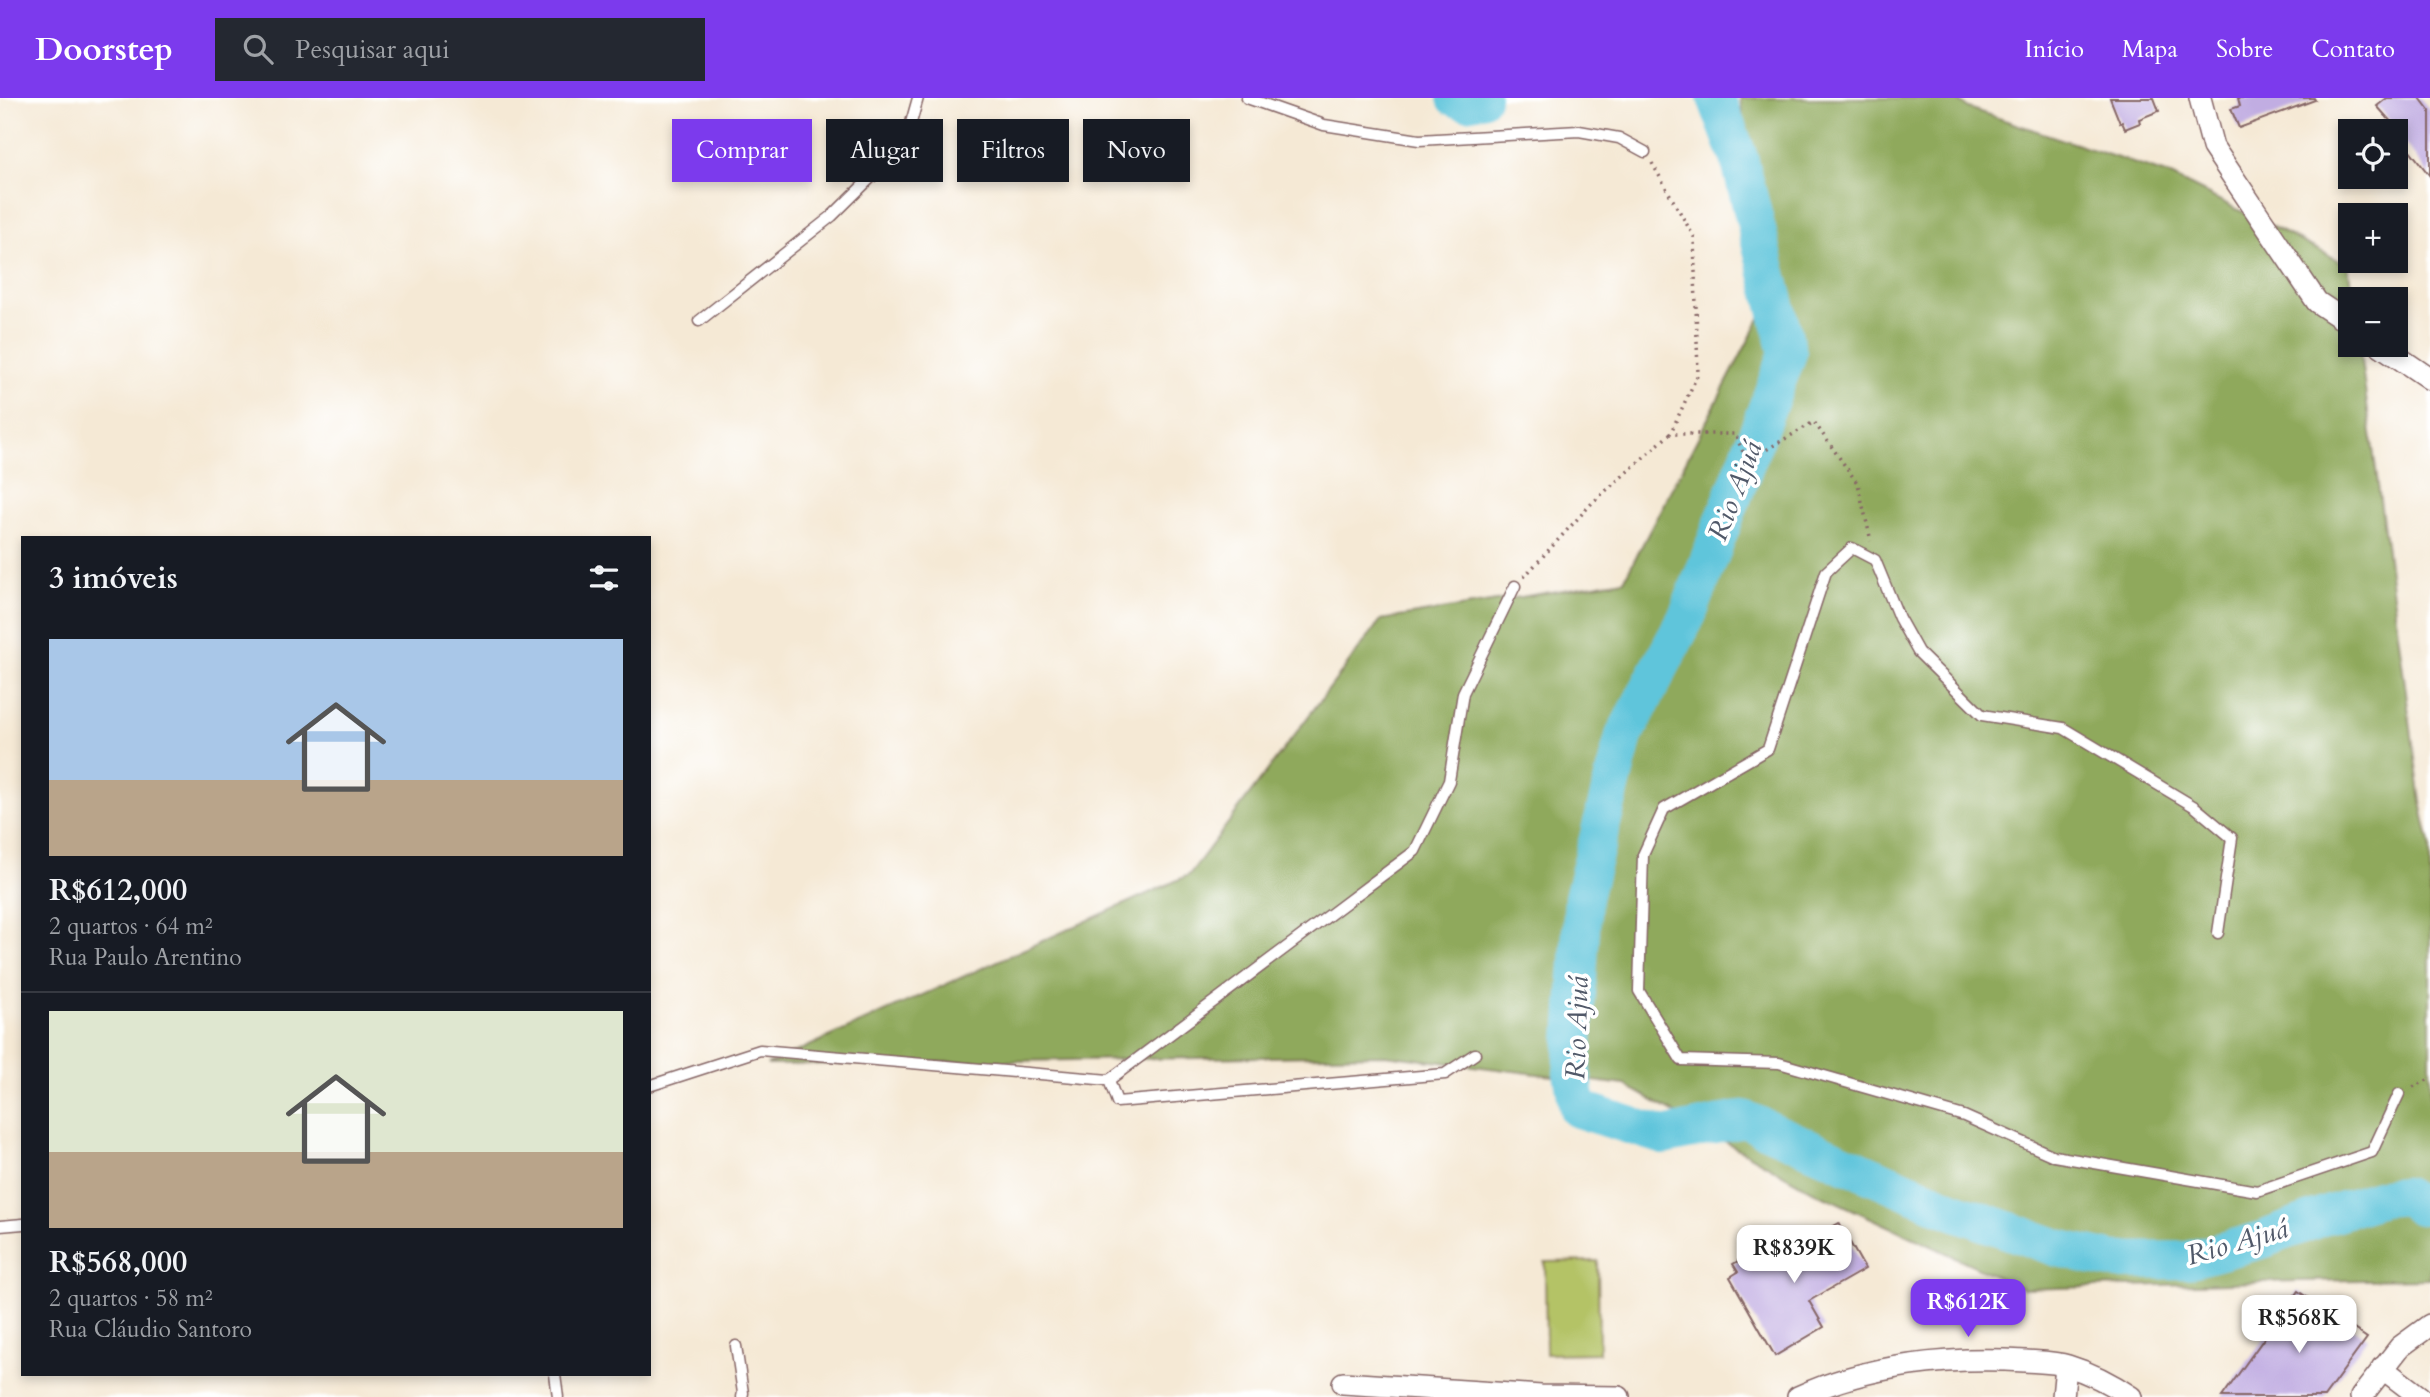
<!DOCTYPE html>
<html lang="pt">
<head>
<meta charset="utf-8">
<style>
  :root { --surface:#171b24; --page:#242831; --text:#f1f3f6; --muted:#9ea1a6; --line:#363941; --accent:#7c3aed }
  body { margin:0; font-family:Cardo,serif; background:var(--page); color:var(--text); height:100vh; display:flex; flex-direction:column; font-size:26px; white-space:nowrap }
  * { box-sizing:border-box; margin:0 }
  p { font-size:23px; color:var(--muted) }
  .icon { flex:none; width:38px; height:38px; fill:none; stroke:currentColor; stroke-width:2; stroke-linecap:round; stroke-linejoin:round }
  .map { position:relative; flex:1; overflow:hidden }
  .details { position:absolute; left:21px; top:438px; width:630px; height:840px; display:flex; flex-direction:column; background:var(--surface); border-radius:0px; box-shadow:0 4px 10px #0003 }
  .details>* { flex:none }
  .top-card { position:absolute; left:672px; top:21px; width:665px; height:63px; display:flex; gap:14px }
  .controls { position:absolute; left:2338px; top:21px; display:grid; gap:14px }
  .controls a { display:grid; place-items:center; width:70px; height:70px; border-radius:0px; background:var(--surface); box-shadow:0 4px 10px #0003; font-size:35px }
  .price { position:absolute; translate:-50% -60px; padding:0 16px; border-radius:14px; background:#fff; color:#222; font-size:23px; line-height:46px; filter:drop-shadow(0 2px 4px #0008) }
  .price::after { content:''; position:absolute; left:50%; top:42px; width:21px; height:16px; margin-left:-10px; background:inherit; clip-path:polygon(0 0,100% 0,50% 100%) }
  .price.active { background:var(--accent); color:#fff }
  ul { padding:0; list-style:none }
  li { display:grid; align-content:center; gap:14px; height:371px; padding:0 28px }
  li+li { border-top:2px solid var(--line) }
  li span { display:grid; place-items:center; height:217px; border-radius:0px; color:#555 }
  li>.icon { margin-inline-start:auto }
  span .icon { width:126px; height:126px; fill:#fffc; stroke-width:1 }
  li b { font-size:30px }
  h2 { display:flex; justify-content:space-between; align-items:center; height:84px; padding:0 28px; font-size:30px }
  .chip { padding:0 24px; border-radius:0px; background:var(--surface); box-shadow:0 4px 10px #0003; font-size:24px; line-height:63px }
  .chip.active { background:var(--accent); color:#fff }
  header { display:flex; align-items:center; gap:42px; box-sizing:border-box; height:98px; padding:0 35px; background:var(--accent); color:#fff }
  header strong { font-size:33px }
  nav { display:flex; gap:38px; margin-inline-start:auto; font-size:24px }
  .search { width:490px; height:63px; background:var(--page); display:flex; align-items:center; gap:18px; box-sizing:border-box; padding:0 24px; border-radius:0px; color:var(--muted); font-size:26px }
  .map>svg:first-child { display:block }
</style>
</head>
<body>
<header>
<strong>Doorstep</strong>
<div class="search"><svg class="icon" aria-label="search" viewBox="0 0 24 24"><circle cx="10" cy="10" r="6"/><path d="M15 15l6 6"/></svg>Pesquisar aqui</div>
<nav><a>Início</a><a>Mapa</a><a>Sobre</a><a>Contato</a></nav>
</header>
<div class="map">
<svg width="2430" height="1299" viewBox="0 0 2430 1299">
  <rect width="100%" height="100%" fill="#fff"/>
  <filter id="ink" filterUnits="userSpaceOnUse"><feTurbulence type="fractalNoise" baseFrequency=".0143" numOctaves="2"/><feDisplacementMap in="SourceGraphic" scale="14" xChannelSelector="R" yChannelSelector="G"/><feConvolveMatrix kernelMatrix="1 2 1 2 8 2 1 2 1" color-interpolation-filters="sRGB"/></filter>
  <filter id="wash" filterUnits="userSpaceOnUse"><feTurbulence type="fractalNoise" baseFrequency=".00686" numOctaves="4" result="noise"/><feDisplacementMap in="SourceGraphic" scale="28" xChannelSelector="R" yChannelSelector="G"/><feGaussianBlur stdDeviation="1.57" result="paint"/><feColorMatrix in="noise" values="0 0 0 0 0 0 0 0 0 0 0 0 0 0 0 0 0 1.4 0 .05"/><feComposite in="paint" operator="in"/></filter>
  <g filter="url(#wash)">
    <rect width="100%" height="100%" fill="#f5e9d5"/>
    <path fill="#b4c366" stroke="#7f7148" stroke-width="2" d="M 1598,1163 L 1599,1255 L 1546,1256 L 1545,1164 Z"/>
    <path fill="#8fa95b" stroke="#6c6443" stroke-width="2" d="M 1740,0 L 1956,0 L 1968,10 L 2169,77 L 2348,167 L 2353,201 L 2350,201 L 2350,247 L 2359,247 L 2421,704 L 2430,746 L 2430,1181 L 2298,1183 L 2024,1191 L 1813,1093 L 1625,987 L 1385,957 L 767,967 L 1189,777 L 1381,522 L 1624,482 L 1767,207 Z"/>
    <g fill="none" stroke-linecap="round" stroke-linejoin="round">
      <g stroke="#5ec5db" stroke-width="38">
        <path d="M 1456,0 L 1465,3 L 1481,0"/>
        <path d="M 1716,0 L 1739,60 L 1788,255 L 1688,516 L 1624,638 L 1583,800 L 1572,975 L 1578,1011 L 1664,1038 L 1744,1021 L 1954,1113 L 2058,1150 L 2115,1163 L 2187,1162 L 2262,1142 L 2327,1117 L 2382,1100 L 2405,1098 L 2420,1108 L 2430,1103"/>
      </g>
    </g>
    <g id="blocks">
      <g fill="#c1ade2">
        <path d="M 2110,0 L 2154,0 L 2159,13 L 2139,21 L 2140,25 L 2125,31 L 2122,24 L 2120,25 Z"/>
        <path d="M 2238,0 L 2314,0 L 2315,2 L 2239,30 L 2231,11 L 2240,8 Z"/>
        <path d="M 2387,0 L 2420,0 L 2430,13 L 2430,78 L 2399,38 L 2402,36 L 2377,8 Z"/>
        <path d="M 1839,1125 L 1865,1171 L 1809,1203 L 1824,1229 L 1775,1258 L 1730,1179 L 1738,1174 L 1733,1166 L 1754,1154 L 1759,1162 L 1778,1151 L 1782,1157 Z"/>
        <path d="M 2298,1193 L 2367,1240 L 2324,1299 L 2222,1299 Z"/>
      </g>
    </g>
  </g>
  <g filter="url(#ink)">
    <use href="#blocks" fill-opacity="0" stroke="#866666" stroke-width="2"/>
    <g fill="none" stroke-linecap="round" stroke-linejoin="round">
      <g stroke="#866666" stroke-width="13">
        <g id="lane">
          <path d="M 1247,0 L 1324,27 L 1419,42 L 1579,33 L 1619,40 L 1645,54"/>
          <path d="M 699,223 L 832,118 L 905,46 L 918,0"/>
          <path d="M 2218,835 L 2232,740 L 2195,709 L 2063,630 L 1982,617 L 1918,554 L 1899,520 L 1875,462 L 1852,450 L 1826,474 L 1768,651 L 1664,711 L 1643,757 L 1639,893 L 1681,962 L 1779,965 L 1964,1018 L 2054,1058 L 2257,1093 L 2372,1054 L 2399,996"/>
          <path d="M 1109,982 L 1117,1004 L 1445,976 L 1475,956"/>
          <path d="M 649,988 L 760,952 L 1109,982 L 1415,753 L 1449,683 L 1463,595 L 1515,488"/>
          <path d="M 0,1128 L 23,1126"/>
          <path d="M 736,1248 L 743,1295 L 742,1299"/>
          <path d="M 555,1276 L 558,1299"/>
        </g>
      </g>
      <g stroke="#866666" stroke-width="24">
        <g id="street">
          <path d="M 2200,0 L 2213,49 L 2317,204 L 2350,226"/>
          <path d="M 2380,247 L 2430,281"/>
          <path d="M 2382,1270 L 2420,1299"/>
          <path d="M 1343,1285 L 1541,1298 L 1619,1299"/>
          <path d="M 1798,1299 C 1867,1267 1950,1258 2025,1263 C 2039,1264 2055,1264 2068,1268 C 2091,1275 2112,1286 2131,1299"/>
          <path d="M 2063,1299 L 2066,1268"/>
          <path d="M 2361,1299 L 2400,1249 L 2430,1227"/>
        </g>
      </g>
      <g stroke="#866666" stroke-width="3.5" stroke-dasharray="2 5" stroke-linecap="butt">
        <path d="M 1652,65 L 1694,139 L 1698,276 L 1670,336"/>
        <path d="M 1524,479 L 1592,405 L 1670,336 L 1735,336 L 1747,363 L 1814,324 L 1858,386 L 1871,443"/>
        <path d="M 2413,989 L 2430,981"/>
      </g>
      <use href="#lane" stroke="#fff" stroke-width="10"/>
      <use href="#street" stroke="#fff" stroke-width="21"/>
    </g>
  </g>
  <g text-anchor="middle" dominant-baseline="central" stroke-width="7" stroke-linejoin="round" paint-order="stroke">
    <g font-size="28" font-style="italic" fill="#515969" stroke="#fff">
      <text transform="translate(1735 393) rotate(-69)">Rio Ajuá</text>
      <text transform="translate(1577 930) rotate(-88)">Rio Ajuá</text>
      <text transform="translate(2237 1144) rotate(-16)">Rio Ajuá</text>
    </g>
  </g>
</svg>
<div class="controls">
<a><svg class="icon" aria-label="locate" viewBox="0 0 24 24"><circle cx="12" cy="12" r="6"/><path d="M12 2v4M12 18v4M2 12h4M18 12h4"/></svg></a>
<a>+</a>
<a>−</a>
</div>
<b class="price" style="left:1794px;top:1187px">R$839K</b>
<b class="price active" style="left:1968px;top:1241px">R$612K</b>
<b class="price" style="left:2299px;top:1257px">R$568K</b>
<div class="top-card">
<a class="chip active">Comprar</a>
<a class="chip">Alugar</a>
<a class="chip">Filtros</a>
<a class="chip">Novo</a>
</div>
<section class="details">
<h2>3 imóveis<svg class="icon" aria-label="filters" viewBox="0 0 24 24"><path d="M4 7h16M4 17h16"/><circle cx="9" cy="7" r="2"/><circle cx="15" cy="17" r="2"/></svg></h2>
<ul>
<li><span style="background:linear-gradient(#a9c7e8 65%,#b9a48a 0)"><svg class="icon" aria-label="home" viewBox="0 0 24 24"><path d="M3 11l9-7 9 7M6 9v11h12V9"/></svg></span><div><b>R$612,000</b><p>2 quartos · 64 m²</p><p>Rua Paulo Arentino</p></div></li>
<li><span style="background:linear-gradient(#dfe7d0 65%,#b9a48a 0)"><svg class="icon" aria-label="home" viewBox="0 0 24 24"><path d="M3 11l9-7 9 7M6 9v11h12V9"/></svg></span><div><b>R$568,000</b><p>2 quartos · 58 m²</p><p>Rua Cláudio Santoro</p></div></li>
</ul>
</section>
</div>
</body>
</html>
